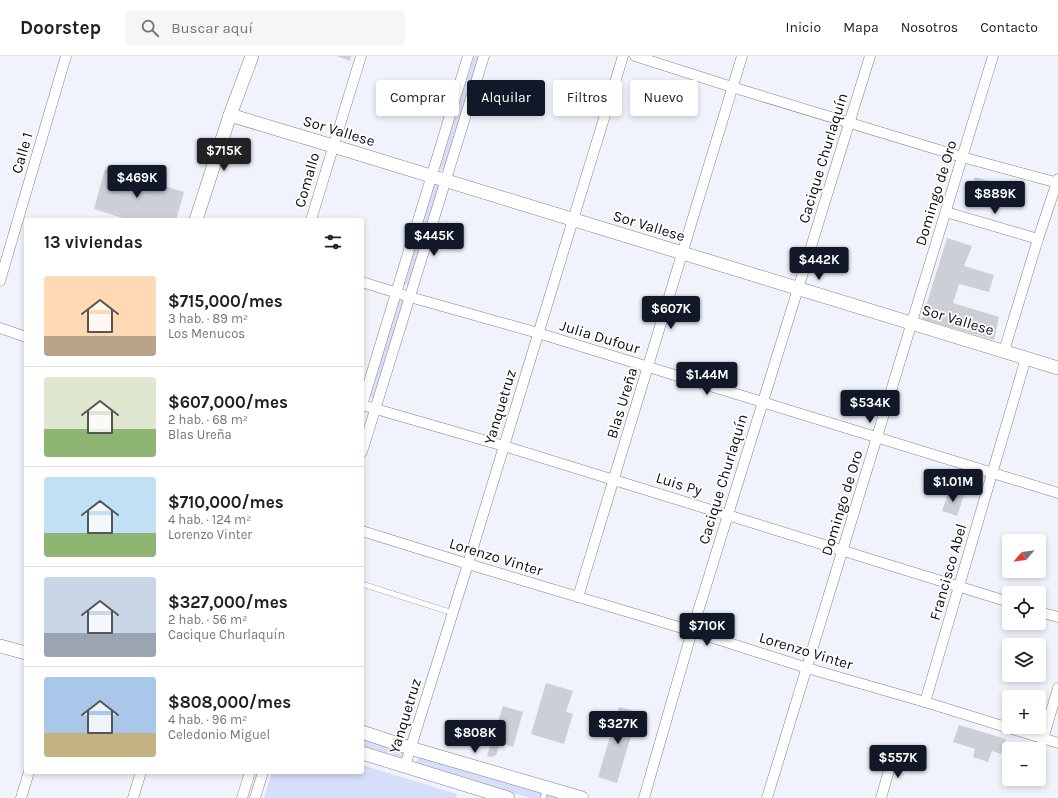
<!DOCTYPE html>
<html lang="es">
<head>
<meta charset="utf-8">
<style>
  :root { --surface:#fff; --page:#f6f6f6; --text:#202124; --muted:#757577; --line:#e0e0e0; --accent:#111827 }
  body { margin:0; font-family:Karla,sans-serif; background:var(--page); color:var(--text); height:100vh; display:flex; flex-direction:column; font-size:15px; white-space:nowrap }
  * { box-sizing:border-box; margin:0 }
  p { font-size:13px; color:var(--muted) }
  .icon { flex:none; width:22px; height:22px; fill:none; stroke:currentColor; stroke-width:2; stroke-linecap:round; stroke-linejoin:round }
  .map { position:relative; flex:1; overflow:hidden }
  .sheet { position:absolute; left:24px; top:162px; width:340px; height:556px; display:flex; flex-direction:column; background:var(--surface); border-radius:4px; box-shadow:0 2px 6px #0003 }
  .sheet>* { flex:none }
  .banner { position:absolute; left:376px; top:24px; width:380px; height:36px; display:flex; gap:8px }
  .needle { width:26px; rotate:242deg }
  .buttons { position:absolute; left:1002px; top:478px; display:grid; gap:8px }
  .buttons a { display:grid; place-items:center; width:44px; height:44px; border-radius:4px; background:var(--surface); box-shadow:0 2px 6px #0003; font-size:20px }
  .price { position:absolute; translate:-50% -34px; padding:0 9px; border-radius:4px; background:var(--accent); color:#fff; font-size:13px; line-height:26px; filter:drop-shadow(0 1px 2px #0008) }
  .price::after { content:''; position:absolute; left:50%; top:24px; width:12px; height:9px; margin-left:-6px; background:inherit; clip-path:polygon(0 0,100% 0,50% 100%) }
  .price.selected { background:#222; color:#fff }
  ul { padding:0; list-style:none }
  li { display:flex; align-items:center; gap:12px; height:100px; padding:0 20px }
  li+li { border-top:1px solid var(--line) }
  li span { display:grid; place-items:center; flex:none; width:112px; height:80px; border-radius:4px; color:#555 }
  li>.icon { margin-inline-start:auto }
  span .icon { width:48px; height:48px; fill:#fffc; stroke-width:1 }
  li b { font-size:17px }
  h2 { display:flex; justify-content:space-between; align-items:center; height:48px; padding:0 20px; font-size:17px }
  .pill { padding:0 14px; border-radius:4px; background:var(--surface); box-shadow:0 2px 6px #0003; font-size:14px; line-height:36px }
  .pill.selected { background:var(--accent); color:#fff }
  header { display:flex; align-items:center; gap:24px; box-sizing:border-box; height:56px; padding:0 20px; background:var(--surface); border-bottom:1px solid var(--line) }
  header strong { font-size:19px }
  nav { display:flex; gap:22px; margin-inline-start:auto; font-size:14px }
  .search { width:280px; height:36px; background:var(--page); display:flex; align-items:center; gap:10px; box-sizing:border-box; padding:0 14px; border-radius:4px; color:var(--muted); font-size:15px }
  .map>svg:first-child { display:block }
</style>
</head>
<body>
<header>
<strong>Doorstep</strong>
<div class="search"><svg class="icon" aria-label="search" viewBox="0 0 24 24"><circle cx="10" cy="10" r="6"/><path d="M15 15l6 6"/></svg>Buscar aquí</div>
<nav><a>Inicio</a><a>Mapa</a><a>Nosotros</a><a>Contacto</a></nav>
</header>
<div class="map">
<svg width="1058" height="742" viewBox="0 0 1058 742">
  <rect width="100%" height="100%" fill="#f0f3fb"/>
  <g fill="#d6defa">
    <path d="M 474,0 L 479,0 L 444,115 L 439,113 Z"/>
    <path d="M 434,128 L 439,129 L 408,230 L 403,228 Z"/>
    <path d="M 400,242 L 404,243 L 373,342 L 369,340 Z"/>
    <path d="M 362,679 L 406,693 L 403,702 L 362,690 Z"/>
    <path d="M 419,697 L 567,742 L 530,742 L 416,708 Z"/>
    <path d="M 362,709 L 457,738 L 456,742 L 264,742 L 272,716 L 362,716 Z"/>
  </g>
  <g fill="#cdcfd7">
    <path d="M 337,0 L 351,0 L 350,5 Z"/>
    <path d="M 105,113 L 184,136 L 176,164 L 129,164 L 94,153 Z"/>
    <path d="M 975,121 L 991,126 L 988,138 L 972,133 Z"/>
    <path d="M 947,182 L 972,190 L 964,210 L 994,219 L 989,236 L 959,228 L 953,247 L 999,261 L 994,284 L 922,263 Z"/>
    <path d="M 949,434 L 964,439 L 957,460 L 942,455 Z"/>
    <path d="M 546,627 L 573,635 L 566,656 L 573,658 L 564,688 L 531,678 Z"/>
    <path d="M 503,650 L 523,656 L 513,691 L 500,687 L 496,699 L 492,701 L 487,700 Z"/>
    <path d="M 619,651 L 638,656 L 617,727 L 598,721 Z"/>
    <path d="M 959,669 L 1006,683 L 1001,698 L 992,695 L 988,706 L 973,701 L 975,693 L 953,686 Z"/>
  </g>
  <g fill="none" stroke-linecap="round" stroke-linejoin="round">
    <g stroke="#808289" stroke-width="6">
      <g id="service">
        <path d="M 362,528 L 453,557"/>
        <path d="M 543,742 L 546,732"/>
      </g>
    </g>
    <g stroke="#808289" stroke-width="11">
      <g id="minor">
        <path d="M 635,0 L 732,31 L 962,101 L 1058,127"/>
        <path d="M 946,156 L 1038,183"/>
        <path d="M 311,164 L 361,0"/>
        <path d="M 0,225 L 66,0"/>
        <path d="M 362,226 L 410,241 L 538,277 L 1058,437"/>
        <path d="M 0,272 L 26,281"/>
        <path d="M 1004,295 L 1038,183 L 1058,123"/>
        <path d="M 362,349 L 504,390 L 1009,546"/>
        <path d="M 362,349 L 468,0"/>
        <path d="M 362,396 L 484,0"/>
        <path d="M 362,475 L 468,508 L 692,575 L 807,612 L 925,646 L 1058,687"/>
        <path d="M 578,541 L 742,0"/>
        <path d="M 1039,556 L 1058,561"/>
        <path d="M 925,646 L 1026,302"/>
        <path d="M 1043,683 L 1058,632"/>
        <path d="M 405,710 L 468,508 L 623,0"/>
        <path d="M 21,742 L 29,716"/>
        <path d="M 133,742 L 141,716"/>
        <path d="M 242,742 L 250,716"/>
        <path d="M 255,742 L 263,716"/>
        <path d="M 644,742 L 692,575 L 870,0"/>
        <path d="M 767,742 L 993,0"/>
        <path d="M 881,742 L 894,697"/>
      </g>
    </g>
    <g stroke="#808289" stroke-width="14">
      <g id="tertiary">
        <path d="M 230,59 L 333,90 L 1058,312"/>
        <path d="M 196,164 L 230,59 L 252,0"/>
        <path d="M 0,590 L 26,597"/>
        <path d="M 362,676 L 410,692 L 582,742"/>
        <path d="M 362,697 L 508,742"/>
      </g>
    </g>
    <use href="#service" stroke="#fff" stroke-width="5"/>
    <use href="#minor" stroke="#fff" stroke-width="10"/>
    <use href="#tertiary" stroke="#fff" stroke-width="13"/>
  </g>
  <g text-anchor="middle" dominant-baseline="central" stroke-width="3.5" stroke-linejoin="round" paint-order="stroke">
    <g font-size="15" fill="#0c0d10" stroke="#fff">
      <text transform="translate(339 75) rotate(17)">Sor Vallese</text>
      <text transform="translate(22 97) rotate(-74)">Calle 1</text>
      <text transform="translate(823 102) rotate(-73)">Cacique Churlaquín</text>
      <text transform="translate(307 124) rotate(-74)">Comallo</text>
      <text transform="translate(936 137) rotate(-73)">Domingo de Oro</text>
      <text transform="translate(649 170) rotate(17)">Sor Vallese</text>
      <text transform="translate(958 264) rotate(17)">Sor Vallese</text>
      <text transform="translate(600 281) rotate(17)">Julia Dufour</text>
      <text transform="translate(622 347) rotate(-73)">Blas Ureña</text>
      <text transform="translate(500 351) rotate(-73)">Yanquetruz</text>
      <text transform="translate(723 423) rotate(-73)">Cacique Churlaquín</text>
      <text transform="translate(679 428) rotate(17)">Luis Py</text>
      <text transform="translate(842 447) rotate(-73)">Domingo de Oro</text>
      <text transform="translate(496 501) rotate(17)">Lorenzo Vinter</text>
      <text transform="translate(948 516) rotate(-74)">Francisco Abel</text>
      <text transform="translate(806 595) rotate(17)">Lorenzo Vinter</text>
      <text transform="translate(405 660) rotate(-73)">Yanquetruz</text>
    </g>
  </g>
</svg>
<div class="buttons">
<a><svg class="needle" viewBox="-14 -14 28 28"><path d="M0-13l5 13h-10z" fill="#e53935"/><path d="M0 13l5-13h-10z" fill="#757577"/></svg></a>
<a><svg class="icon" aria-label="locate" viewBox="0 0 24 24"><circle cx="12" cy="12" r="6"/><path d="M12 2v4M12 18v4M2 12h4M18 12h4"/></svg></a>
<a><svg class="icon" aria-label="layers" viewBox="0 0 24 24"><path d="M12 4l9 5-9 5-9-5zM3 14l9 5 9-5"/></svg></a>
<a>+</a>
<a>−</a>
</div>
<b class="price selected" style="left:224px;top:116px">$715K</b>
<b class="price" style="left:137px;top:143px">$469K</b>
<b class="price" style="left:995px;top:159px">$889K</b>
<b class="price" style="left:434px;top:201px">$445K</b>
<b class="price" style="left:819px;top:225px">$442K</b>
<b class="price" style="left:671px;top:274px">$607K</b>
<b class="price" style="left:707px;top:340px">$1.44M</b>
<b class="price" style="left:870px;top:368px">$534K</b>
<b class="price" style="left:953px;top:447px">$1.01M</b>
<b class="price" style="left:707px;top:591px">$710K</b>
<b class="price" style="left:618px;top:689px">$327K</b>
<b class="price" style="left:475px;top:698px">$808K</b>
<b class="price" style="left:898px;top:723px">$557K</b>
<div class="banner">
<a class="pill">Comprar</a>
<a class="pill selected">Alquilar</a>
<a class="pill">Filtros</a>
<a class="pill">Nuevo</a>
</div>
<section class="sheet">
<h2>13 viviendas<svg class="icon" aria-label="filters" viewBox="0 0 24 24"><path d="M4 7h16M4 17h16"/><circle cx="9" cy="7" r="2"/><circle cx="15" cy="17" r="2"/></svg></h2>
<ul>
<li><span style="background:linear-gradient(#ffd9b3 75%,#b9a48a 0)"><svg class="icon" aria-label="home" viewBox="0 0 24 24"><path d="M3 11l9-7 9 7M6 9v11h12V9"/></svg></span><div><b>$715,000/mes</b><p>3 hab. · 89 m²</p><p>Los Menucos</p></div></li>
<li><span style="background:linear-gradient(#dfe7d0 65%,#8fb573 0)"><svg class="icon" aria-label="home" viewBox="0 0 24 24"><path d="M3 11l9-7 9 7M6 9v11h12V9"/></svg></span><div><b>$607,000/mes</b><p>2 hab. · 68 m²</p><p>Blas Ureña</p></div></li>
<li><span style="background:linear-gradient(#bfe0f5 70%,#8fb573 0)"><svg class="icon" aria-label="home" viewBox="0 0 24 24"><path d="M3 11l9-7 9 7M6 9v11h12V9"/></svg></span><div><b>$710,000/mes</b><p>4 hab. · 124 m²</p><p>Lorenzo Vinter</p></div></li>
<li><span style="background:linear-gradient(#c9d6e8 70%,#9aa5b1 0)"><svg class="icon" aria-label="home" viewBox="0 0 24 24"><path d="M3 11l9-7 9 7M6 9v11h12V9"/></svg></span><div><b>$327,000/mes</b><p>2 hab. · 56 m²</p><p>Cacique Churlaquín</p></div></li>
<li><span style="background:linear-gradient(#a9c7e8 70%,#c2b280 0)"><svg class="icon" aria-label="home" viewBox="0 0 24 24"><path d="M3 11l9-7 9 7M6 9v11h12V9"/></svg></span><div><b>$808,000/mes</b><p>4 hab. · 96 m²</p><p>Celedonio Miguel</p></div></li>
</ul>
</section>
</div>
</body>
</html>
